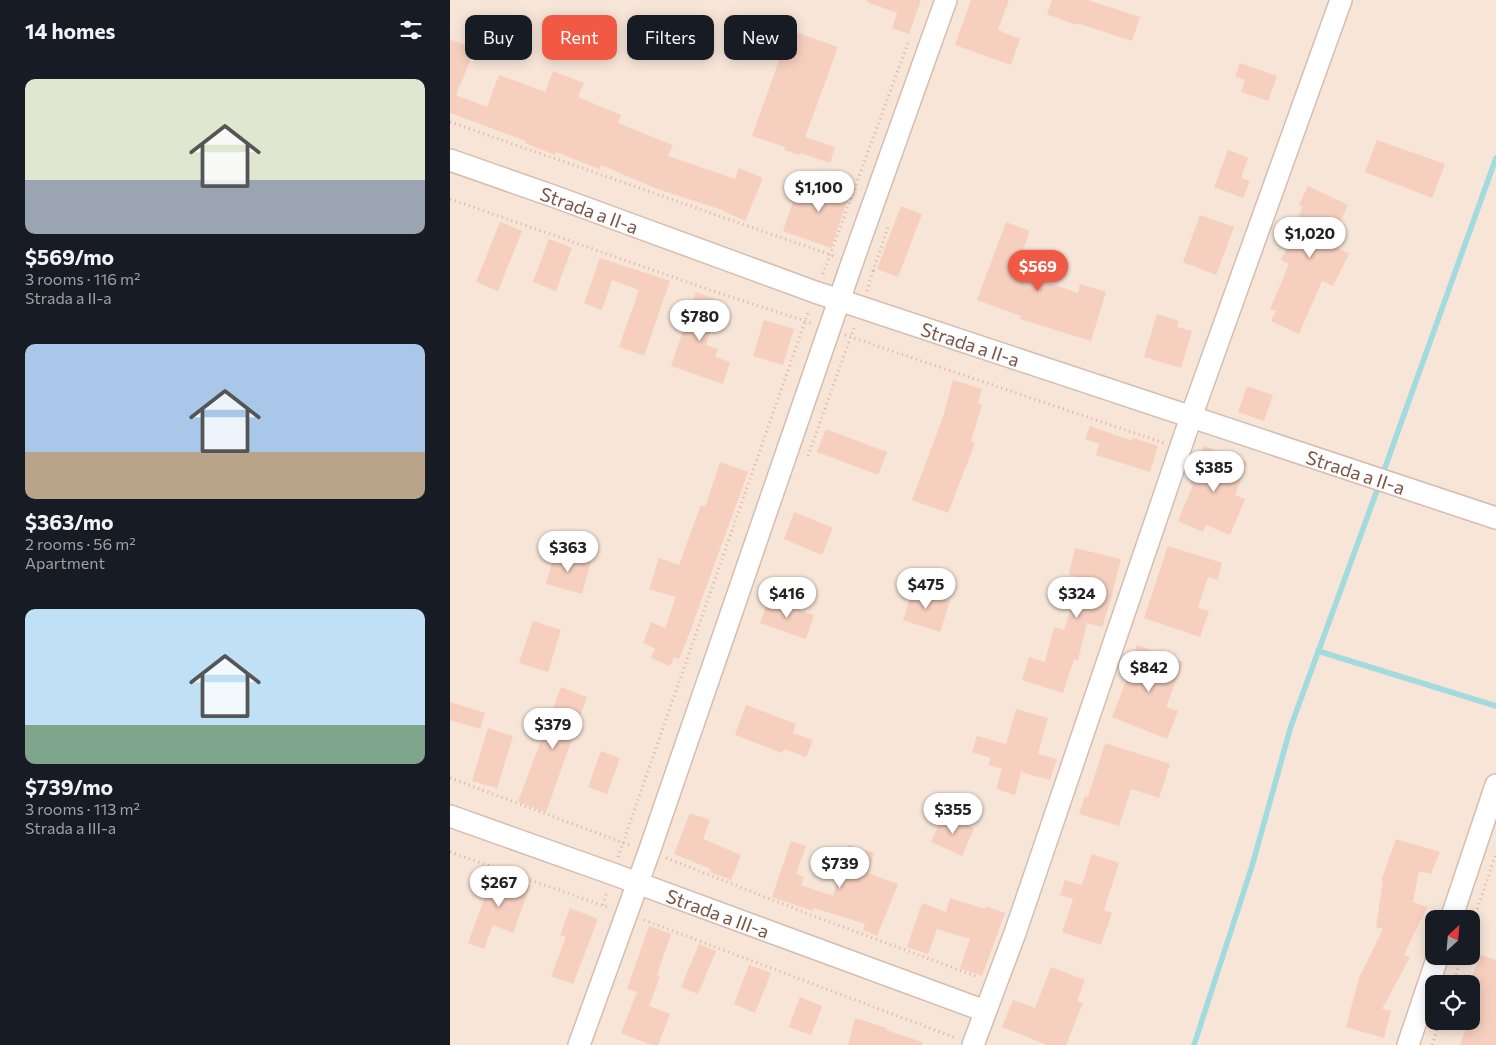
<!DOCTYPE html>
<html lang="en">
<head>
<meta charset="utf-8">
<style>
  :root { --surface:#171b24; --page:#242831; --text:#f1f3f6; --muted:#9ea1a6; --accent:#f25945 }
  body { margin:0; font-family:Commissioner,sans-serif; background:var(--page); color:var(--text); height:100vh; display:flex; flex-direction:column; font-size:19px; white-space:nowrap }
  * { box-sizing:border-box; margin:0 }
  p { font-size:16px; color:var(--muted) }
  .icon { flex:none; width:28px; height:28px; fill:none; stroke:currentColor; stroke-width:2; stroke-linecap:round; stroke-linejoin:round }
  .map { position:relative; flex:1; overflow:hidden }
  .side { display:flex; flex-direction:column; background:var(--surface); width:450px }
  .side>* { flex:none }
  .banner { position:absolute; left:15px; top:15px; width:475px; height:45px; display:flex; gap:10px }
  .needle { width:32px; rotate:26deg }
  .fabs { position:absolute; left:975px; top:910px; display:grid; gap:10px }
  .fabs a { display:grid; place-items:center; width:55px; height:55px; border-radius:10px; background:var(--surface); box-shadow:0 2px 12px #0003; font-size:25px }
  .price { position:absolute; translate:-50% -42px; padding:0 11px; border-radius:18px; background:#fff; color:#222; font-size:16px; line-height:32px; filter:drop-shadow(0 1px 2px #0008) }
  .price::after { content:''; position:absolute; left:50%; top:30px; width:15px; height:11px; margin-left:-8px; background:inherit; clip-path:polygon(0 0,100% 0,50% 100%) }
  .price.on { background:var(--accent); color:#fff }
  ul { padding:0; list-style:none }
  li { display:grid; align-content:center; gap:10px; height:265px; padding:0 25px }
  li span { display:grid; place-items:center; height:155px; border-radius:10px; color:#555 }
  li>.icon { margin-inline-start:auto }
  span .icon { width:90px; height:90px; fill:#fffc; stroke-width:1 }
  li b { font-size:21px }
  h2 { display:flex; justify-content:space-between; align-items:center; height:60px; padding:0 25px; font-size:21px }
  .tag { padding:0 18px; border-radius:10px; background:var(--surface); box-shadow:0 2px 12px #0003; font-size:18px; line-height:45px }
  .tag.on { background:var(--accent); color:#fff }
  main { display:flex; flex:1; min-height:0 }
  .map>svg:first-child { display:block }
</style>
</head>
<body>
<main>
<section class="side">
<h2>14 homes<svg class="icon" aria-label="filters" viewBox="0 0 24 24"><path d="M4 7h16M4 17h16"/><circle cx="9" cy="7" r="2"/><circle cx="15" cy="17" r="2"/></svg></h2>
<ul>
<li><span style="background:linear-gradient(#dfe7d0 65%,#9aa5b1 0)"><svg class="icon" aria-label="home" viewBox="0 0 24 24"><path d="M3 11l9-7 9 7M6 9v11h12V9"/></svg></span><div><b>$569/mo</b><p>3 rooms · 116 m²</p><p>Strada a II-a</p></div></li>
<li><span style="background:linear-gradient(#a9c7e8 70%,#b9a48a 0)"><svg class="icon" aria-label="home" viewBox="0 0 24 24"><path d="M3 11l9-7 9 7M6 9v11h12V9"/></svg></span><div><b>$363/mo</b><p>2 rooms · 56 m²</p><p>Apartment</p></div></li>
<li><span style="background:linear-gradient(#bfe0f5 75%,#7fa58c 0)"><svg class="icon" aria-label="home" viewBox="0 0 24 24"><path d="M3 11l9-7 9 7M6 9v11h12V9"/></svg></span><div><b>$739/mo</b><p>3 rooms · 113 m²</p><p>Strada a III-a</p></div></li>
</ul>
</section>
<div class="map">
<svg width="1046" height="1045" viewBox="0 0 1046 1045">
  <rect width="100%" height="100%" fill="#fef4ea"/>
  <path fill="#f7e5d8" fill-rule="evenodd" d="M 0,0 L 1046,0 L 1046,1045 L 0,1045 ZM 984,919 L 1021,919 L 1021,956 L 984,956 ZM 984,984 L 1021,984 L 1021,1021 L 984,1021 Z"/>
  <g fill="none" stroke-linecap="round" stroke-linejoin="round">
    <g stroke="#a1dbde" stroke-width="5.5">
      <path d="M 932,476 L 1046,158"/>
      <path d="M 868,651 L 1046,706"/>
      <path d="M 744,1045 L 802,866 L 841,726 L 929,485"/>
    </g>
  </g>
  <g fill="#f6cfbf">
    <path d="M 417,0 L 471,0 L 459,34 L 442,28 L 447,13 L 417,2 Z"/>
    <path d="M 521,0 L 559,0 L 548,30 L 570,39 L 561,65 L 505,45 Z"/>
    <path d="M 602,0 L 638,0 L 690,17 L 682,41 L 627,23 L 626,25 L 597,14 Z"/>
    <path d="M 340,30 L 388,47 L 355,137 L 385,147 L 380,163 L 350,153 L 349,155 L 334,150 L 335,147 L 302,136 Z"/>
    <path d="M 0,39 L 25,49 L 6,95 L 37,107 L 49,75 L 95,92 L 103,71 L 134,83 L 128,97 L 171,115 L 168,123 L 223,145 L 218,156 L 285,179 L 289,168 L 313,178 L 295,221 L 272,210 L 205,188 L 151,165 L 149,169 L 106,152 L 105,155 L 75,143 L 76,141 L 0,113 Z"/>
    <path d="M 790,63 L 827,76 L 818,101 L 791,92 L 795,80 L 785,76 Z"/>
    <path d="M 927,140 L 995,164 L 982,198 L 915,172 Z"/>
    <path d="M 778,150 L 798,158 L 791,178 L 800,181 L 793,198 L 764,187 Z"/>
    <path d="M 376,178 L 402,186 L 381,248 L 333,231 L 347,190 L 369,198 Z"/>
    <path d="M 858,186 L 898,205 L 880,244 L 899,254 L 883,286 L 872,281 L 849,334 L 821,321 L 826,311 L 820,309 L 839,264 L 831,260 L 851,221 L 847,219 L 853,207 L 849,205 Z"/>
    <path d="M 451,206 L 472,214 L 448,277 L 427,269 Z"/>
    <path d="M 750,215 L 784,227 L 766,275 L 733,262 Z"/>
    <path d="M 50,222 L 72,231 L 48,291 L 26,282 Z"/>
    <path d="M 556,222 L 580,231 L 565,271 L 628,293 L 630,284 L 656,292 L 641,341 L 570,319 L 571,316 L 527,300 Z"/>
    <path d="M 99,239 L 122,248 L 106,291 L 83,282 Z"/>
    <path d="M 150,258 L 220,281 L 194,356 L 169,347 L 189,290 L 162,280 L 152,310 L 134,303 Z"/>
    <path d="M 246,292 L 271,301 L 256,345 L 268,349 L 265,357 L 280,362 L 273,384 L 221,366 Z"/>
    <path d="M 707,314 L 729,321 L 727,327 L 742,331 L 731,368 L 694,357 Z"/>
    <path d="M 314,320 L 344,329 L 333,365 L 303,356 Z"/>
    <path d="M 503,380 L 532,389 L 528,404 L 532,405 L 521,441 L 525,443 L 498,513 L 462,500 L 493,417 Z"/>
    <path d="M 797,386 L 823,395 L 814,421 L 788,412 Z"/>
    <path d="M 640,426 L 682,441 L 683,438 L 708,446 L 700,472 L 646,455 L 649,444 L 635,439 Z"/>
    <path d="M 376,429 L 437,452 L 428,475 L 367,452 Z"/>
    <path d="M 754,446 L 797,462 L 785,495 L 795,499 L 780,535 L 756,525 L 753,532 L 728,521 L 743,485 L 740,484 Z"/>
    <path d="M 270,462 L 298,472 L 238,637 L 229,659 L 224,657 L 220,666 L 201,658 L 205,648 L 193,643 L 201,622 L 215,628 L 226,597 L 199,589 L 209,558 L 229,565 L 251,505 L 255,507 Z"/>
    <path d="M 344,512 L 383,528 L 372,555 L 334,539 Z"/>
    <path d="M 718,546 L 772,563 L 767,580 L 758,577 L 748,608 L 759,611 L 750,637 L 694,618 Z"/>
    <path d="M 625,548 L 671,559 L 661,599 L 652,627 L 637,623 L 628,660 L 624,659 L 613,693 L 572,680 L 579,657 L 595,662 L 604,627 L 614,630 L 631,578 L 619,575 Z"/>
    <path d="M 105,552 L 141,562 L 132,594 L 96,584 Z"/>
    <path d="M 463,589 L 500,601 L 490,632 L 453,620 Z"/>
    <path d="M 318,600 L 364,615 L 356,639 L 310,623 Z"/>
    <path d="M 83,621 L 111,630 L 98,672 L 69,663 Z"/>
    <path d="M 687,645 L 733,662 L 716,707 L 728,711 L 717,739 L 662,717 L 682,666 L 680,665 Z"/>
    <path d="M 111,687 L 137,697 L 96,812 L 68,802 Z"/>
    <path d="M 0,702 L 35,713 L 30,729 L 0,720 Z"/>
    <path d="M 296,705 L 346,724 L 343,733 L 363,740 L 356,757 L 334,749 L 332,753 L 285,735 Z"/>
    <path d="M 566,709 L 598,718 L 588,754 L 607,759 L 600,780 L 571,772 L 565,795 L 546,789 L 552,769 L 538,765 L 541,758 L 522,752 L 527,736 L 556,744 Z"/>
    <path d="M 38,728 L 63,736 L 47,788 L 22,781 Z"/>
    <path d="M 655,743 L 720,764 L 709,798 L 681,789 L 669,826 L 629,814 L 635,796 L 638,797 Z"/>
    <path d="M 151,751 L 170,758 L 157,794 L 138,787 Z"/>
    <path d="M 240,813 L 260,820 L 253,839 L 291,855 L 281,880 L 260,872 L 261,869 L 224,854 Z"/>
    <path d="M 493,815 L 524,828 L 512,856 L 481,842 Z"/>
    <path d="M 946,839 L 990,852 L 981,874 L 969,871 L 963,902 L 977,907 L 954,955 L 960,957 L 932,1009 L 941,1011 L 934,1038 L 896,1027 L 909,978 L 933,929 L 926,927 L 933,881 L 931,881 Z"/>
    <path d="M 341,841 L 356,846 L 346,874 L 354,877 L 351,885 L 383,896 L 398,845 L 424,853 L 418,873 L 448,884 L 427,936 L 413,930 L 415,924 L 364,908 L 363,911 L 322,897 Z"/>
    <path d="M 642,854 L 669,863 L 654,910 L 662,913 L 651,945 L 612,932 L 623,899 L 610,895 L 615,880 L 632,885 Z"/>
    <path d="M 44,872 L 80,886 L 63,933 L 43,925 L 34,949 L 18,943 Z"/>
    <path d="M 500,898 L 535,909 L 536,906 L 555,913 L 532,976 L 510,968 L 520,939 L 487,929 L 478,954 L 457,947 L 472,903 L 496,912 Z"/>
    <path d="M 120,908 L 148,919 L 123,984 L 101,976 L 116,937 L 110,935 Z"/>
    <path d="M 199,926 L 221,934 L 207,975 L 210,976 L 199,1006 L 220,1014 L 208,1045 L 202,1045 L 171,1033 L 187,992 L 177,989 Z"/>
    <path d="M 249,944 L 266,951 L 248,994 L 231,987 Z"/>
    <path d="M 1031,955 L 1046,960 L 1046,1045 L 1010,1045 L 1019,1021 L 1021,1021 L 1021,1014 L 1027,997 L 1021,994 L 1021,978 Z"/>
    <path d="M 299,965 L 321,973 L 305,1013 L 284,1004 Z"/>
    <path d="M 601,967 L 635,980 L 627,1001 L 633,1003 L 616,1045 L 597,1045 L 552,1027 L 563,1000 L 585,1008 Z"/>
    <path d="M 350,997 L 372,1006 L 361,1035 L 339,1027 Z"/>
    <path d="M 405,1018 L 437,1028 L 436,1030 L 472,1042 L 472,1045 L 398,1045 Z"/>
  </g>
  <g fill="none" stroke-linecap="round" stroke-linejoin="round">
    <g stroke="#d5bdb0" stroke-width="24">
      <g id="street">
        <path id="s1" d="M 0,160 L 103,196 L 365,292 L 1046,518"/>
        <path id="s2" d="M 0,816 L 163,874 L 535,1011"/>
        <path d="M 1001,919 L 1046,785"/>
        <path d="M 129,1045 L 199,852 L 402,263 L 496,0"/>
        <path d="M 523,1045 L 565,933 L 741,417 L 891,0"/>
        <path d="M 958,1045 L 988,956"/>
      </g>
    </g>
    <g stroke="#ddb2a1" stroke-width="3" stroke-dasharray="1 4" stroke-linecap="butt">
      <path d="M 0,122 L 384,256"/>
      <path d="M 0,199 L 260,290 L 361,323"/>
      <path d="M 423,271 L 439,224"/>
      <path d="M 373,274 L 458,43"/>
      <path d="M 417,291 L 423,271 L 420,270"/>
      <path d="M 395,335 L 714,443"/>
      <path d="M 358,456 L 405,325"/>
      <path d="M 0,778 L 182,846"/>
      <path d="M 0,852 L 160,908"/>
      <path d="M 168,857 L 359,310"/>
      <path d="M 216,858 L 366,917 L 528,977"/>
      <path d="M 153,905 L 157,891"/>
      <path d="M 194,920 L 506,1038"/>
      <path d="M 1021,928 L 1046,853"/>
      <path d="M 1003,984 L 1012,956"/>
      <path d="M 982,1045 L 990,1021"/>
    </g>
    <use href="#street" stroke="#fff" stroke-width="21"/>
  </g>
  <g text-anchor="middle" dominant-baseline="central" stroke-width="4" stroke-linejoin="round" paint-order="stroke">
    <g font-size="19" fill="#7d5649" stroke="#fff9f3">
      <text stroke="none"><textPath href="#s1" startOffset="148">Strada a II-a</textPath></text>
      <text stroke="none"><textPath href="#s1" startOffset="552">Strada a II-a</textPath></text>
      <text stroke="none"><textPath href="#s1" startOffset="958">Strada a II-a</textPath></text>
      <text stroke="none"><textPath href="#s2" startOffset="285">Strada a III-a</textPath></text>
    </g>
  </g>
</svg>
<div class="fabs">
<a><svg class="needle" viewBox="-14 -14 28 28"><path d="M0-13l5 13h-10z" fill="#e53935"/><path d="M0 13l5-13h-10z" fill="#9ea1a6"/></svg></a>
<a><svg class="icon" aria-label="locate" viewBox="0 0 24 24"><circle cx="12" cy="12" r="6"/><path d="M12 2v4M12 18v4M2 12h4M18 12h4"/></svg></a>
</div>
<b class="price" style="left:369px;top:213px">$1,100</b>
<b class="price" style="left:860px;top:259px">$1,020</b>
<b class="price on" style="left:588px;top:292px">$569</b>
<b class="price" style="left:250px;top:342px">$780</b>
<b class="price" style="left:764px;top:493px">$385</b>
<b class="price" style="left:118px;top:573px">$363</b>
<b class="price" style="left:476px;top:610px">$475</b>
<b class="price" style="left:337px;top:619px">$416</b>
<b class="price" style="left:627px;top:619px">$324</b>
<b class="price" style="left:699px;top:693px">$842</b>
<b class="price" style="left:103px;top:750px">$379</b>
<b class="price" style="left:503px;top:835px">$355</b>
<b class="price" style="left:390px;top:889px">$739</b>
<b class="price" style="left:49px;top:908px">$267</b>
<div class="banner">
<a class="tag">Buy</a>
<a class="tag on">Rent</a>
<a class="tag">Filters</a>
<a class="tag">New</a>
</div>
</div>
</main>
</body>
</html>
